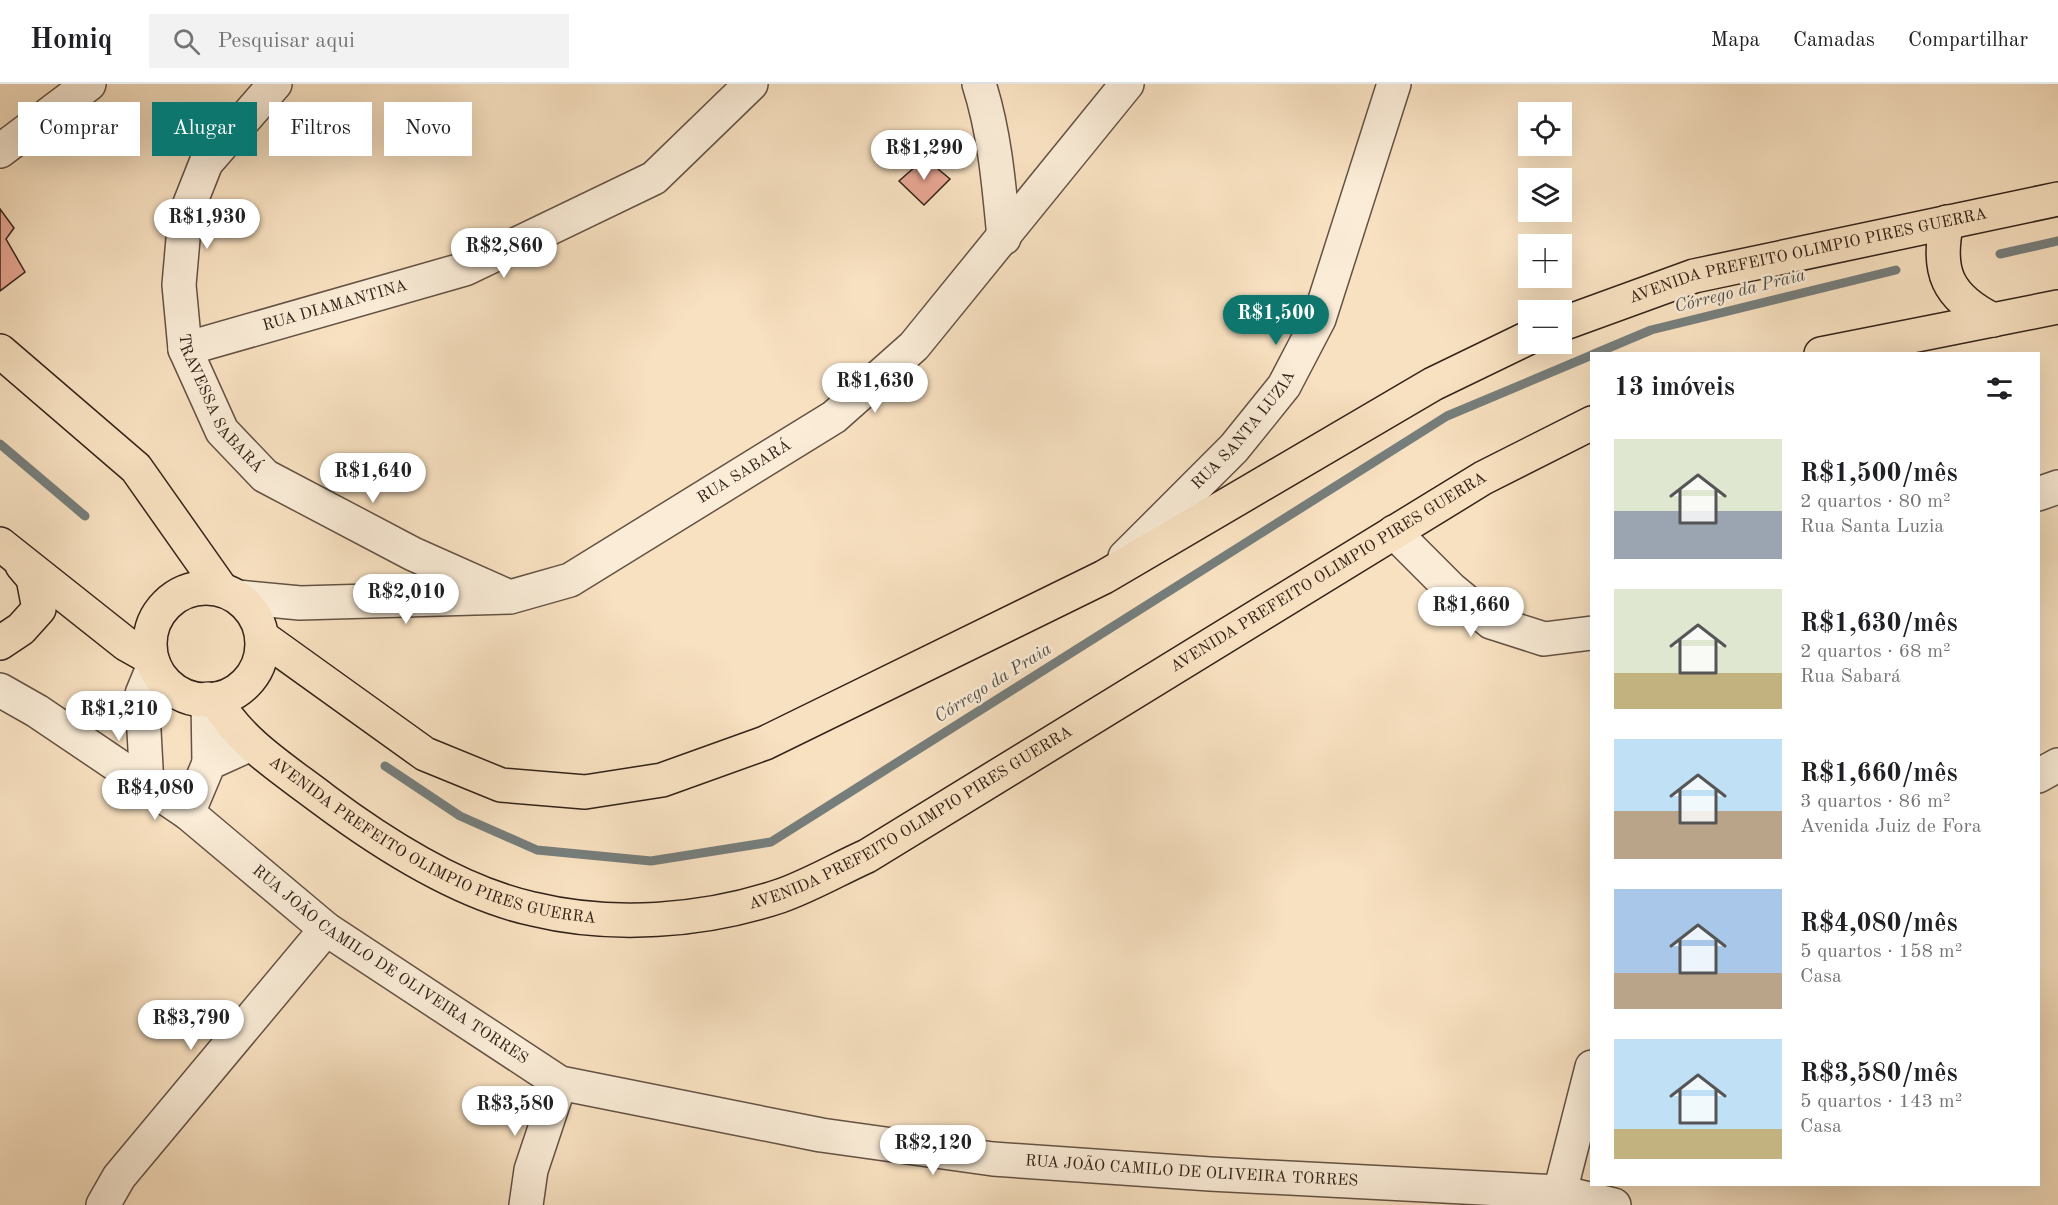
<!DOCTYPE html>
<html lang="pt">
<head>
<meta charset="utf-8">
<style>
  :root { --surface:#fff; --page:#f2f2f2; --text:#202124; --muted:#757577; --line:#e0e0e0; --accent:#0f766e }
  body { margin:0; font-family:"Old Standard TT",serif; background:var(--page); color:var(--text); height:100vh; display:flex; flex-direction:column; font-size:22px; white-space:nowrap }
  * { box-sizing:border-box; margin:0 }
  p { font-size:20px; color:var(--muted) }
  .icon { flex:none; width:33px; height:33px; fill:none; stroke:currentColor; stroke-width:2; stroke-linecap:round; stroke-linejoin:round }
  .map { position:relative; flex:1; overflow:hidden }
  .side { position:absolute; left:1590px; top:268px; width:450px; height:834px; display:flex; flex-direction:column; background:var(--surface); border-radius:0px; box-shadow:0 6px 24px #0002 }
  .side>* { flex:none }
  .hud { position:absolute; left:18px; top:18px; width:570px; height:54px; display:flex; gap:12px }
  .fabs { position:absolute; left:1518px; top:18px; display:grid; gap:12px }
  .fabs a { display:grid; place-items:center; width:54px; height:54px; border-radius:0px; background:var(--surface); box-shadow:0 6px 24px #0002; font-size:30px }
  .price { position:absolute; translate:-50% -51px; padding:0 14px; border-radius:21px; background:#fff; color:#222; font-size:20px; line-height:39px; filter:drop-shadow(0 2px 3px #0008) }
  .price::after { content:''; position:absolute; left:50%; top:36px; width:18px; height:14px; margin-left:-9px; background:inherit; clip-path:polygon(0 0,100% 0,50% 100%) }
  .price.active { background:var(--accent); color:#fff }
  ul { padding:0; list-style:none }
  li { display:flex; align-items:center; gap:18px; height:150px; padding:0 24px }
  li span { display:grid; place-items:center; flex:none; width:168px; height:120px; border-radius:0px; color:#555 }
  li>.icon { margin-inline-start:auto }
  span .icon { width:72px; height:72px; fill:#fffc; stroke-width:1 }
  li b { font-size:26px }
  h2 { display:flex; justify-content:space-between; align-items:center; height:72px; padding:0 24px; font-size:26px }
  .pill { padding:0 21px; border-radius:0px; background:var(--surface); box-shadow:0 6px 24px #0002; font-size:21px; line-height:54px }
  .pill.active { background:var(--accent); color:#fff }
  header { display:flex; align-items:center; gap:36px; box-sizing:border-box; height:84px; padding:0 30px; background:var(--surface); border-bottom:2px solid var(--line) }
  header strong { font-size:28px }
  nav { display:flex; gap:33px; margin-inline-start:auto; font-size:21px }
  .search { width:420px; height:54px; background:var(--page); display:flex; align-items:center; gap:15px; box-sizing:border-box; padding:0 21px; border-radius:0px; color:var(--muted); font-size:22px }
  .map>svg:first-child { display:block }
</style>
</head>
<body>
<header>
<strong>Homiq</strong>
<div class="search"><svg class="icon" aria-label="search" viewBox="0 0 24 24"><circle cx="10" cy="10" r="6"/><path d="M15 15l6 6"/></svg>Pesquisar aqui</div>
<nav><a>Mapa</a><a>Camadas</a><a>Compartilhar</a></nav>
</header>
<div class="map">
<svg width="2058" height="1121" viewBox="0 0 2058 1121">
  <rect width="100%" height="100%" fill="#f8e1c1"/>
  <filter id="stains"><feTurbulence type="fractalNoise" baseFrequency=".00333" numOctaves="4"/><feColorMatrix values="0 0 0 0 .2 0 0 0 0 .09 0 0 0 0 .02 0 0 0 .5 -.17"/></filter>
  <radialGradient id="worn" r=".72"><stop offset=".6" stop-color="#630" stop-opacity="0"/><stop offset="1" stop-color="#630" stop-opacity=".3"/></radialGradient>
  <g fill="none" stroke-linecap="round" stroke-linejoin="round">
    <g stroke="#767e7c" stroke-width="9">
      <path d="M 2000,170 L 2058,157"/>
      <path d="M 1594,270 L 1651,246 L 1896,186"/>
      <path d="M 0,360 L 85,432"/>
      <path d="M 385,682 L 460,732 L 537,766 L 651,777 L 771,758 L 1447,332 L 1592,271"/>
    </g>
  </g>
  <g fill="#e8a693" stroke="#33231a" stroke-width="1.5">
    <path d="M 925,74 L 950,95 L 924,121 L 899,97 Z"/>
    <path d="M 0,125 L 14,144 L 6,155 L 25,188 L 0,207 Z"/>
  </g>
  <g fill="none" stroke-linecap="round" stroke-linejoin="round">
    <g stroke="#645244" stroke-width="36">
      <g id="minor">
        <path id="s1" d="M 275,0 L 206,79 L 185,132 L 179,201 L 185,265 L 222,347 L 265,392 L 413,470 L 503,510"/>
        <path d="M 979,0 C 995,50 999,102 1004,154"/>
        <path d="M 0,67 L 89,0"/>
        <path id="s2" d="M 185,265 L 465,185 L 654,94 L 751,0"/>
        <path d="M 2038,410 L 2058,403"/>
        <path d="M 1394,448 L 1451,505 L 1491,538 L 1544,555 L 1592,549"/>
        <path id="s3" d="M 1125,473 L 1234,364 L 1284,302 L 1319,235 L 1394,0"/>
        <path id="s4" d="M 238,513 L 300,519 L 510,513 L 570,496 L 834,333 L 914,262 L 1127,0"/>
        <path id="s5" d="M 0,606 L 37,627 L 188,729 L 326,845 L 560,999 L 821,1051 L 993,1075 L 1210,1090 L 1560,1108 L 1614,1121"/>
        <path d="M 208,615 L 209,679"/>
        <path d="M 2038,692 L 2058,681"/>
        <path d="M 147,702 L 142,610 L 154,581"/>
        <path d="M 188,729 L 209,679 L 251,660"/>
        <path d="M 1560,1108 L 1592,983"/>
        <path d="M 103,1121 L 119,1093 L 326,845"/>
        <path d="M 526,1121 L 531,1086 L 560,999"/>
      </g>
    </g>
    <g stroke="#33231a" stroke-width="36">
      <g id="primary">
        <path d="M 1947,138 C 1936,187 1947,213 1993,236"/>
        <path id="s6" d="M 1562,240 L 1694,192 L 2058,115"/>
        <path d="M 0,267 L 136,384 L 222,506"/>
        <path d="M 1821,270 L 2058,223"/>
        <path d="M 0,460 L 126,560 L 151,574"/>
        <circle cx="206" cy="560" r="56"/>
        <path d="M 262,553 L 425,670 L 501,701 L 585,708 L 662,696 L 765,659 L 1104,493 L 1433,300 L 1528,254"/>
        <path d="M 0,559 L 21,545 L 39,525 L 33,494 L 22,481"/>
        <path id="s7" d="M 215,615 C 240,659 285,686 324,716 C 383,760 460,809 533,825 C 611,844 703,838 780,812 C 809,802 838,785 867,772 L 1483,394 L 1592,339"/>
      </g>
    </g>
    <use href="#minor" stroke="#faecd7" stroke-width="33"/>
    <use href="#primary" stroke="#f8e1c1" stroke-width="33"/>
  </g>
  <g text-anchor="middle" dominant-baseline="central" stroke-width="5" stroke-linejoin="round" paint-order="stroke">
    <g font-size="16" fill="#33231a" stroke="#faecd7">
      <text stroke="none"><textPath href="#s6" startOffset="256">AVENIDA PREFEITO OLIMPIO PIRES GUERRA</textPath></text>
      <text stroke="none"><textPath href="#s2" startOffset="156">RUA DIAMANTINA</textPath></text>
      <text stroke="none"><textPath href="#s1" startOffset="360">TRAVESSA SABARÁ</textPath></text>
      <text stroke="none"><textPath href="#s3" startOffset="174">RUA SANTA LUZIA</textPath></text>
      <text stroke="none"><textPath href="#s4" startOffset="540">RUA SABARÁ</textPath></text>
      <text stroke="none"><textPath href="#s7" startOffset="1275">AVENIDA PREFEITO OLIMPIO PIRES GUERRA</textPath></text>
      <text stroke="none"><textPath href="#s7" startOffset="789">AVENIDA PREFEITO OLIMPIO PIRES GUERRA</textPath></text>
      <text stroke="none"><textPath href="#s7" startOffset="267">AVENIDA PREFEITO OLIMPIO PIRES GUERRA</textPath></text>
      <text stroke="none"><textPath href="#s5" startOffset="478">RUA JOÃO CAMILO DE OLIVEIRA TORRES</textPath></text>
      <text stroke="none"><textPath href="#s5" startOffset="1324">RUA JOÃO CAMILO DE OLIVEIRA TORRES</textPath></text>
    </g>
    <g font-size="18" font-style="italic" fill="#54514b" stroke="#faecd7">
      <text transform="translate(1740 207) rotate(-14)">Córrego da Praia</text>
      <text transform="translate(993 599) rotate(-32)">Córrego da Praia</text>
    </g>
  </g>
  <rect width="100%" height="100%" filter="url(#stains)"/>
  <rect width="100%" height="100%" fill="url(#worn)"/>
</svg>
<div class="fabs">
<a><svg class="icon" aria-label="locate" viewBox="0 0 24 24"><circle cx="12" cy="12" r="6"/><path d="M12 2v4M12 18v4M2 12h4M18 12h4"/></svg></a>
<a><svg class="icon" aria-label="layers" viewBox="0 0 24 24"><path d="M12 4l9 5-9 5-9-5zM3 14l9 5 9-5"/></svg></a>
<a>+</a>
<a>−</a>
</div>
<b class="price" style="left:924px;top:97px">R$1,290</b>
<b class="price" style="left:207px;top:166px">R$1,930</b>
<b class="price" style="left:504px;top:195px">R$2,860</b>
<b class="price active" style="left:1276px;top:262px">R$1,500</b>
<b class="price" style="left:875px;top:330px">R$1,630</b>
<b class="price" style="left:373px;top:420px">R$1,640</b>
<b class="price" style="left:406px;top:541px">R$2,010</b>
<b class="price" style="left:1471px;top:554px">R$1,660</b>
<b class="price" style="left:119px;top:658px">R$1,210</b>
<b class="price" style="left:155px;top:737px">R$4,080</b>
<b class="price" style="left:191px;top:967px">R$3,790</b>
<b class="price" style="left:515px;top:1053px">R$3,580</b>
<b class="price" style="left:933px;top:1092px">R$2,120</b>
<div class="hud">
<a class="pill">Comprar</a>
<a class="pill active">Alugar</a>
<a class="pill">Filtros</a>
<a class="pill">Novo</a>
</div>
<section class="side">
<h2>13 imóveis<svg class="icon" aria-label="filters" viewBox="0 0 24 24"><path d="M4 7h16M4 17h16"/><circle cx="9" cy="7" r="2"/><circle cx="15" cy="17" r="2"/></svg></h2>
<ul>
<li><span style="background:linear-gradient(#dfe7d0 60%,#9aa5b1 0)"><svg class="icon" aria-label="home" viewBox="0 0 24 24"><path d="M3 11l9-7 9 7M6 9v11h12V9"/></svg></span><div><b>R$1,500/mês</b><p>2 quartos · 80 m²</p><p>Rua Santa Luzia</p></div></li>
<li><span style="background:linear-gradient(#dfe7d0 70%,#c2b280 0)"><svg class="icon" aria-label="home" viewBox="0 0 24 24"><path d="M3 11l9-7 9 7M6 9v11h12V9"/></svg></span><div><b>R$1,630/mês</b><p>2 quartos · 68 m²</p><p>Rua Sabará</p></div></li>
<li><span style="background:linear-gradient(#bfe0f5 60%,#b9a48a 0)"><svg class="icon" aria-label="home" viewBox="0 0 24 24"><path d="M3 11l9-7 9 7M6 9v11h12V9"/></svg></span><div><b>R$1,660/mês</b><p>3 quartos · 86 m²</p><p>Avenida Juiz de Fora</p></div></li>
<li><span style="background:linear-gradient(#a9c7e8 70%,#b9a48a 0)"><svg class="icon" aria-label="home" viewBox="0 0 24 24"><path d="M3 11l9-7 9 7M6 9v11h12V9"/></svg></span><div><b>R$4,080/mês</b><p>5 quartos · 158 m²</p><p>Casa</p></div></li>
<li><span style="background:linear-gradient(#bfe0f5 75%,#c2b280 0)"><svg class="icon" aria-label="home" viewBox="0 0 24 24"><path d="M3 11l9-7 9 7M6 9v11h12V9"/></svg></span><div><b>R$3,580/mês</b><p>5 quartos · 143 m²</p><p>Casa</p></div></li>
</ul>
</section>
</div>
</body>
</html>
